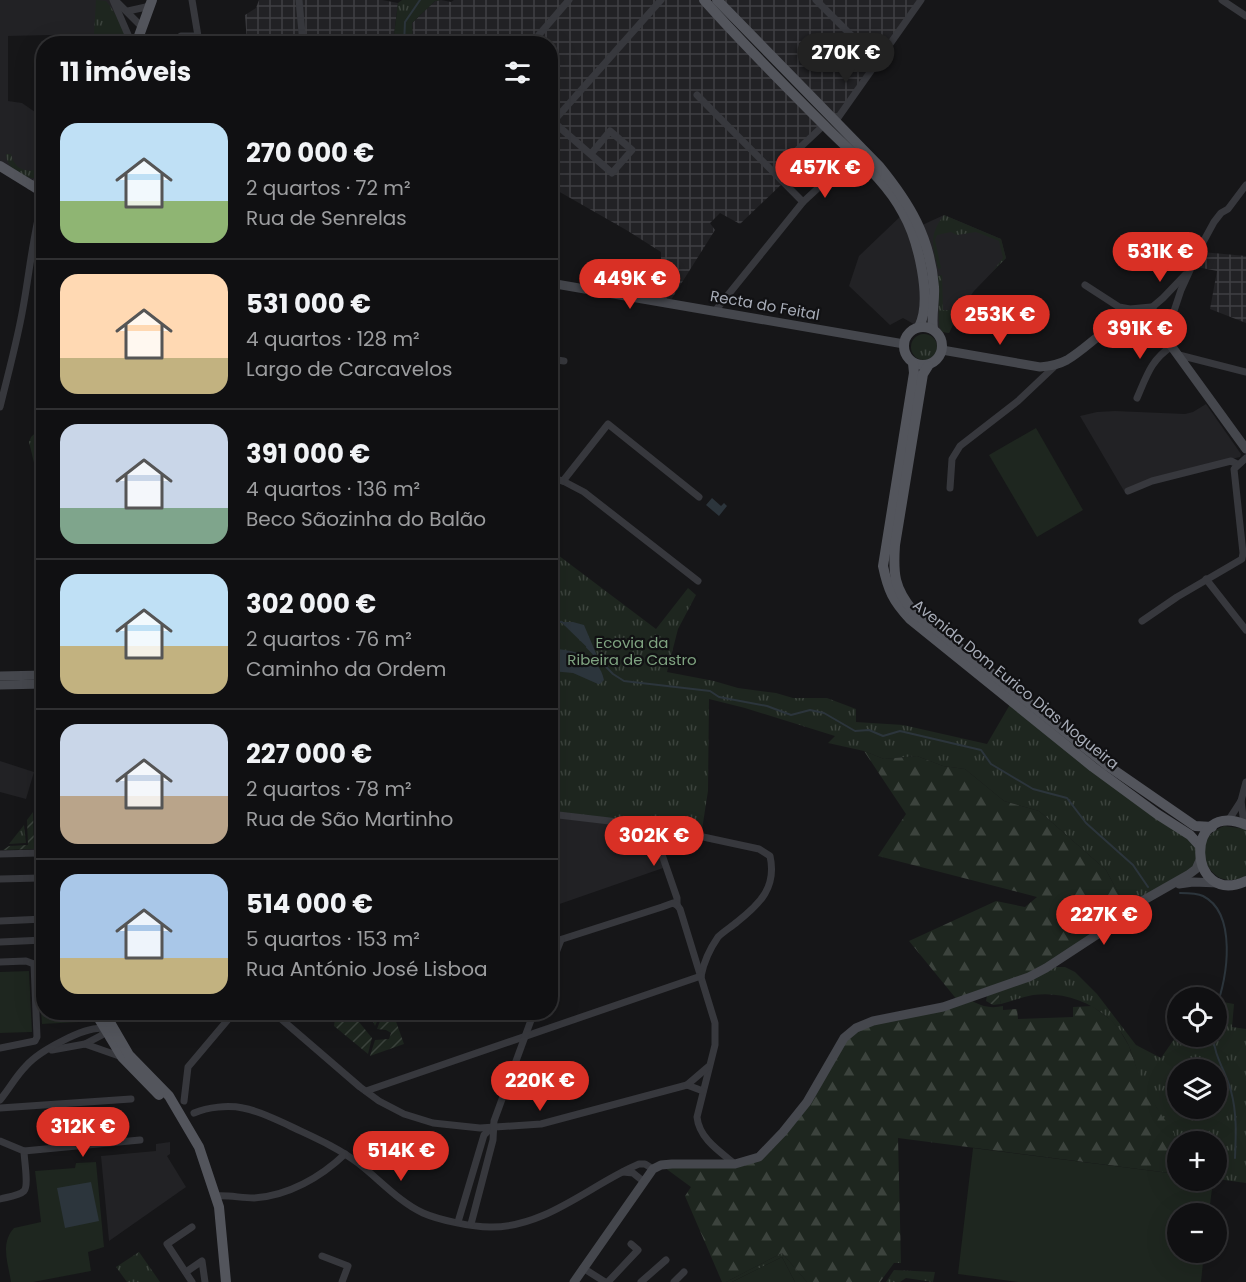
<!DOCTYPE html>
<html lang="pt">
<head>
<meta charset="utf-8">
<style>
  :root { --surface:#101012; --page:#19191b; --text:#f1f3f6; --muted:#9c9d9f; --line:#303032; --accent:#d93025 }
  body { margin:0; font-family:Poppins,sans-serif; background:var(--page); color:var(--text); height:100vh; display:flex; flex-direction:column; font-size:22px; white-space:nowrap }
  * { box-sizing:border-box; margin:0 }
  p { font-size:20px; color:var(--muted) }
  .icon { flex:none; width:33px; height:33px; fill:none; stroke:currentColor; stroke-width:2; stroke-linecap:round; stroke-linejoin:round }
  .map { position:relative; flex:1; overflow:hidden }
  .details { position:absolute; left:36px; top:36px; width:522px; height:984px; display:flex; flex-direction:column; background:var(--surface); border-radius:24px; box-shadow:0 6px 24px #0002,0 0 0 2px var(--line) }
  .details>* { flex:none }
  .buttons { position:absolute; left:1167px; top:987px; display:grid; gap:12px }
  .buttons a { display:grid; place-items:center; width:60px; height:60px; border-radius:50%; background:var(--surface); box-shadow:0 6px 24px #0002,0 0 0 2px var(--line); font-size:30px }
  .price { position:absolute; translate:-50% -51px; padding:0 14px; border-radius:21px; background:var(--accent); color:#fff; font-size:20px; line-height:39px; filter:drop-shadow(0 2px 3px #0008) }
  .price::after { content:''; position:absolute; left:50%; top:36px; width:18px; height:14px; margin-left:-9px; background:inherit; clip-path:polygon(0 0,100% 0,50% 100%) }
  .price.selected { background:#222; color:#fff }
  ul { padding:0; list-style:none }
  li { display:flex; align-items:center; gap:18px; height:150px; padding:0 24px }
  li+li { border-top:2px solid var(--line) }
  li span { display:grid; place-items:center; flex:none; width:168px; height:120px; border-radius:18px; color:#555 }
  li>.icon { margin-inline-start:auto }
  span .icon { width:72px; height:72px; fill:#fffc; stroke-width:1 }
  li b { font-size:26px }
  h2 { display:flex; justify-content:space-between; align-items:center; height:72px; padding:0 24px; font-size:26px }
  .map>svg:first-child { display:block }
</style>
</head>
<body>
<div class="map">
<svg width="1246" height="1282" viewBox="0 0 1246 1282">
  <defs>
    <pattern id="industrial-grid" width="8" height="8" patternUnits="userSpaceOnUse" patternTransform="scale(1.5)"><rect width="8" height="8" fill="#222225"/><path d="M0 4h8M4 0v8" fill="none" stroke="#3f3f43"/></pattern>
    <pattern id="grass-tufts" width="24" height="20" patternUnits="userSpaceOnUse" patternTransform="scale(1.5)"><rect width="24" height="20" fill="#1e261f"/><path d="M3 7l-1-3M5 7V3M7 7l1-3M15 17l-1-3M17 17v-4M19 17l1-3" fill="none" stroke="#3c433d"/></pattern>
    <pattern id="forest-firs" width="22" height="20" patternUnits="userSpaceOnUse" patternTransform="scale(1.5)"><rect width="22" height="20" fill="#1e261f"/><path d="M5 1l3.5 6h-7zM16 11l3.5 6h-7z" fill="#3c433d"/></pattern>
    <pattern id="garden-furrows" width="10" height="10" patternUnits="userSpaceOnUse" patternTransform="scale(1.5)"><rect width="10" height="10" fill="#1e261f"/><path d="M-1 1l2-2M0 10L10 0M9 11l2-2" fill="none" stroke="#3c433d"/></pattern>
  </defs>
  <rect width="100%" height="100%" fill="#161618"/>
  <g fill="#222225">
    <path d="M 0,0 L 113,0 L 132,43 L 112,43 L 94,34 L 8,36 L 8,101 L 22,103 L 35,112 L 38,127 L 39,179 L 34,182 L 0,166 Z"/>
    <path d="M 904,213 L 924,279 L 919,327 L 903,318 L 890,325 L 849,286 L 859,256 Z"/>
    <path d="M 944,215 L 1001,239 L 1006,258 L 974,291 L 958,314 L 949,333 L 933,329 L 920,226 Z"/>
    <path d="M 1206,404 L 1241,454 L 1240,457 L 1149,479 L 1124,491 L 1080,416 L 1097,412 L 1115,411 L 1185,414 L 1193,412 Z"/>
    <path d="M 0,761 L 34,772 L 26,799 L 0,792 Z"/>
    <path d="M 550,816 L 652,826 L 666,867 L 551,907 Z"/>
    <path d="M 170,1142 L 170,1154 L 167,1156 L 186,1187 L 109,1241 L 101,1156 L 156,1151 L 156,1144 Z"/>
  </g>
  <g fill="url(#industrial-grid)">
    <path d="M 259,0 L 382,0 L 398,3 L 393,43 L 247,43 L 245,15 L 256,8 Z"/>
    <path d="M 441,0 L 451,2 L 454,0 L 704,0 L 824,125 L 775,172 L 784,182 L 740,224 L 720,213 L 710,223 L 715,230 L 669,303 L 641,299 L 661,260 L 661,252 L 628,231 L 551,187 L 550,44 L 413,43 L 412,23 L 435,1 Z"/>
    <path d="M 717,0 L 921,0 L 835,122 Z"/>
    <path d="M 1202,252 L 1246,256 L 1246,323 L 1210,309 L 1217,271 L 1197,267 Z"/>
  </g>
  <g fill="url(#grass-tufts)" fill-rule="evenodd">
    <path d="M 96,0 L 106,1 C 116,13 124,29 127,43 L 112,43 L 94,34 Z"/>
    <path d="M 402,0 L 441,0 L 435,1 L 412,23 L 413,43 L 393,43 L 398,3 Z"/>
    <path d="M 6,154 L 11,154 C 14,167 22,172 35,170 L 36,178 C 22,179 7,169 6,154 Z"/>
    <path d="M 944,215 L 1001,239 L 1006,258 L 992,272 L 1003,258 L 999,241 L 976,232 L 957,235 L 951,232 L 937,235 L 935,240 L 941,268 L 938,269 C 933,245 928,236 944,215 Z"/>
    <path d="M 942,275 L 943,310 L 960,310 L 949,333 L 942,332 L 939,325 L 938,276 Z"/>
    <circle cx="924" cy="347" r="13"/>
    <path d="M 43,426 L 43,491 L 38,479 L 29,442 L 31,437 Z"/>
    <path d="M 550,549 L 656,629 L 688,588 L 696,595 L 678,629 L 667,672 L 714,681 L 738,688 L 776,693 L 793,698 L 827,698 L 856,709 L 856,722 L 903,725 L 987,744 L 1012,701 L 1200,846 L 1196,869 L 1128,911 L 1106,870 L 1039,811 L 1004,801 L 965,769 L 943,766 L 917,756 L 884,759 L 864,751 L 828,743 L 835,736 L 745,708 L 709,699 L 708,791 L 701,836 L 558,814 L 556,803 L 550,793 Z"/>
    <path d="M 24,825 L 26,843 L 9,844 Z"/>
    <path d="M 1224,826 L 1246,829 L 1246,876 C 1242,877 1237,880 1232,880 C 1213,882 1198,858 1206,841 C 1210,833 1217,829 1224,826 Z"/>
    <path d="M 1056,967 L 1065,967 L 1075,972 L 1097,994 L 1136,1045 L 1161,1058 L 1177,1035 L 1178,1036 L 1216,1036 L 1217,1001 L 1234,1004 L 1232,1027 L 1246,1029 L 1246,1183 L 1217,1179 L 1216,1142 L 1179,1141 C 1163,1120 1148,1095 1137,1070 C 1134,1062 1132,1052 1128,1044 C 1111,1009 1071,990 1033,995 C 1022,997 1012,1001 1001,1004 L 998,992 ZM 1178,1070 L 1216,1070 L 1216,1108 L 1178,1108 Z"/>
    <path d="M 139,1252 L 160,1282 L 127,1282 L 116,1267 Z"/>
    <path d="M 782,1253 L 807,1282 L 795,1282 L 782,1257 L 732,1282 L 726,1282 Z"/>
    <path d="M 894,1270 L 935,1272 L 933,1282 L 906,1278 L 900,1282 L 886,1282 Z"/>
  </g>
  <path fill="url(#forest-firs)" d="M 864,751 L 884,759 L 917,756 L 943,766 L 965,769 L 1004,801 L 1039,811 L 1106,870 L 1128,911 L 1046,968 L 969,999 C 980,1006 990,1009 1003,1006 L 1003,1010 L 1017,1009 L 1018,1019 L 1073,1017 L 1073,1007 L 1092,1006 L 1111,1020 L 1119,1029 L 1129,1046 L 1137,1069 L 1157,1108 L 1179,1141 L 1177,1174 L 898,1138 L 901,1263 L 894,1263 L 880,1282 L 807,1282 L 782,1253 L 726,1282 L 722,1282 L 685,1196 L 691,1187 L 661,1165 L 735,1164 L 769,1147 L 856,1028 L 958,1001 L 909,941 L 996,901 L 1025,907 L 1037,897 L 878,856 L 906,814 Z"/>
  <g fill="url(#garden-furrows)">
    <path d="M 33,812 L 34,849 L 3,850 L 9,846 L 28,845 L 27,820 Z"/>
    <path d="M 998,992 L 1001,1004 L 993,1005 L 986,1001 L 987,996 Z"/>
    <path d="M 346,1012 L 381,1013 L 375,1026 L 371,1017 L 361,1018 L 359,1022 L 372,1038 L 368,1054 L 334,1026 L 335,1018 Z"/>
    <path d="M 383,1013 L 393,1013 L 404,1044 L 370,1056 L 375,1040 L 389,1039 L 391,1033 L 386,1030 L 377,1029 Z"/>
  </g>
  <g fill="#1e261f">
    <path d="M 1036,428 L 1083,510 L 1037,537 L 989,455 Z"/>
    <path d="M 29,971 L 32,1032 L 0,1033 L 0,972 Z"/>
    <path d="M 39,986 L 43,986 L 44,1012 L 78,1013 L 79,1022 L 42,1024 Z"/>
    <path d="M 973,1148 L 1177,1174 L 1178,1180 L 1213,1181 L 1209,1213 L 1178,1214 L 1178,1252 L 1204,1253 L 1201,1282 L 1018,1282 L 958,1274 Z"/>
    <path d="M 96,1162 L 104,1247 L 88,1252 L 91,1271 L 33,1282 L 11,1282 C 8,1263 0,1243 14,1228 L 41,1222 L 35,1171 L 75,1168 L 76,1163 Z"/>
    <path d="M 782,1257 L 795,1282 L 732,1282 Z"/>
  </g>
  <g fill="#2c353c">
    <path d="M 712,498 L 721,506 L 724,503 L 727,506 L 719,516 L 706,505 Z"/>
    <path d="M 561,622 L 573,622 L 584,625 L 598,658 Z"/>
    <path d="M 551,649 C 572,649 600,656 604,680 L 600,684 L 598,684 L 573,673 L 551,671 Z"/>
    <path d="M 91,1182 L 99,1221 L 65,1228 L 57,1188 Z"/>
  </g>
  <g fill="none" stroke-linecap="round" stroke-linejoin="round">
    <g stroke="#2c353c" stroke-width="2">
      <path d="M 404,44 L 405,22 L 420,0"/>
      <path d="M 550,621 L 562,622"/>
      <path d="M 587,647 L 613,674 L 624,681 L 710,691 L 719,697 L 767,706 L 791,715 L 810,710 L 824,713 L 855,731 L 869,730 L 883,736 L 900,731 L 981,750 L 991,764 L 1033,789 L 1067,798 L 1086,823 L 1133,865 L 1148,887"/>
      <path d="M 1180,893 C 1188,893 1197,893 1203,896 C 1237,913 1228,978 1216,1007"/>
      <path d="M 1213,1036 C 1214,1056 1226,1072 1231,1091 C 1237,1113 1236,1135 1235,1158"/>
    </g>
    <g stroke="#37383d" stroke-width="7">
      <path d="M 113,0 L 132,44"/>
      <path d="M 115,0 L 141,26"/>
      <path d="M 192,0 L 198,36"/>
      <path d="M 299,0 L 303,44"/>
      <path d="M 816,0 L 877,61"/>
      <path d="M 1222,0 L 1246,16"/>
      <path d="M 128,11 L 146,7 L 151,3"/>
      <path d="M 176,44 L 176,40 L 181,36 L 198,36 L 199,44"/>
      <path d="M 531,44 L 569,0"/>
      <path d="M 697,95 L 803,202 L 715,311"/>
      <path d="M 550,119 L 612,173 L 632,150 L 610,131 L 591,154"/>
      <path d="M 835,122 L 921,0"/>
      <path d="M 551,124 L 661,0"/>
      <path d="M 774,172 L 824,125"/>
      <path d="M 30,186 L 44,177"/>
      <path d="M 803,202 L 830,177"/>
      <path d="M 1085,285 L 1119,307 L 1130,309 L 1151,307 L 1161,320 L 1172,317 L 1181,290 L 1202,244 L 1214,222 L 1221,213 L 1228,209 L 1246,185"/>
      <path d="M 1136,321 L 1163,298 L 1185,275"/>
      <path d="M 1179,355 L 1246,372"/>
      <path d="M 550,359 L 564,361"/>
      <path d="M 1137,398 C 1147,375 1151,360 1172,346"/>
      <path d="M 0,407 C 8,374 17,342 23,308 C 30,270 33,232 44,195"/>
      <path d="M 550,478 L 563,481 L 584,492 L 698,581"/>
      <path d="M 563,481 L 608,424 L 699,497"/>
      <path d="M 950,488 L 952,459 L 960,446 L 1018,401 L 1055,366"/>
      <path d="M 1128,491 L 1152,481 L 1231,461 L 1237,464"/>
      <path d="M 1206,579 L 1246,630"/>
      <path d="M 1142,621 L 1177,597 L 1242,559 L 1243,553 L 1234,469 L 1246,458"/>
      <path d="M 1241,801 L 1244,824"/>
      <path d="M 550,814 L 652,826 L 759,849 L 770,856 C 777,887 760,904 737,922 C 731,927 723,932 718,937 C 709,950 704,961 701,976"/>
      <path d="M 1228,821 L 1241,801 L 1246,782"/>
      <path d="M 652,826 L 677,898 L 677,905 L 680,909 L 715,1023 L 715,1045 L 697,1117 C 699,1138 719,1151 735,1164"/>
      <path d="M 0,854 L 38,853"/>
      <path d="M 0,879 L 40,878"/>
      <path d="M 43,919 C 39,864 35,809 44,754"/>
      <path d="M 0,921 L 44,919"/>
      <path d="M 0,942 L 44,940"/>
      <path d="M 550,943 L 662,907 L 673,903 L 677,905"/>
      <path d="M 0,962 L 26,961 L 34,964 L 44,964"/>
      <path d="M 550,968 L 561,940"/>
      <path d="M 273,1012 L 360,1087 L 379,1101 L 404,1114 L 433,1123 L 480,1128 L 541,1124 L 687,1085 L 703,1091"/>
      <path d="M 85,1044 L 102,1035 L 105,1027"/>
      <path d="M 0,1048 L 35,1041 L 37,1037 L 34,964"/>
      <path d="M 52,1050 L 85,1044 L 122,1057"/>
      <path d="M 687,1085 L 708,1067"/>
      <path d="M 366,1091 L 701,976"/>
      <path d="M 0,1100 C 9,1089 16,1076 26,1066 C 38,1052 87,1024 106,1029"/>
      <path d="M 184,1101 L 188,1067 L 231,1016"/>
      <path d="M 0,1108 L 131,1099"/>
      <path d="M 194,1113 C 208,1107 228,1105 243,1108 C 260,1111 275,1119 290,1126 C 313,1137 337,1147 358,1163 C 379,1179 399,1202 423,1213 C 439,1220 472,1227 490,1227 C 546,1228 591,1184 639,1164 L 645,1164 L 653,1169"/>
      <path d="M 0,1141 L 24,1151 C 24,1159 29,1186 24,1191 C 19,1196 7,1197 0,1199"/>
      <path d="M 24,1151 L 140,1140"/>
      <path d="M 623,1172 L 633,1173 L 643,1181"/>
      <path d="M 216,1196 C 229,1195 241,1198 254,1198 C 288,1196 321,1177 345,1154"/>
      <path d="M 458,1222 L 484,1135 L 492,1127"/>
      <path d="M 471,1224 L 493,1140 L 494,1121 L 534,1012"/>
      <path d="M 192,1227 L 167,1244 L 192,1282"/>
      <path d="M 322,1256 L 348,1266 L 342,1282"/>
      <path d="M 583,1268 L 605,1282"/>
      <path d="M 186,1272 L 202,1261 L 205,1282"/>
      <path d="M 608,1282 L 638,1250 L 631,1244"/>
      <path d="M 641,1282 L 666,1260"/>
      <path d="M 674,1282 L 684,1272"/>
    </g>
    <g stroke="#45474d" stroke-width="9">
      <path d="M 550,283 L 904,344"/>
      <path d="M 942,350 L 1040,367 C 1050,366 1058,365 1067,360 C 1102,339 1121,300 1164,336 L 1246,449"/>
      <path d="M 0,676 L 44,675"/>
      <path d="M 0,685 L 44,684"/>
      <path d="M 1179,884 L 1193,882 L 1219,883"/>
      <path d="M 574,1282 L 653,1169 L 661,1165 L 672,1164 L 735,1164 L 759,1157 L 783,1132 L 807,1102 L 844,1038 L 856,1028 L 873,1021 L 943,1007 L 1029,977 L 1046,968 L 1104,930 L 1137,904 L 1188,875 L 1196,869 L 1200,860"/>
    </g>
    <g stroke="#53555c" stroke-width="10">
      <path d="M 704,0 C 742,43 783,84 824,125 C 851,153 885,178 903,213 C 918,239 933,300 919,327"/>
      <path d="M 717,0 L 879,166 C 910,204 930,237 934,287 C 935,301 931,315 933,329"/>
      <path d="M 136,44 L 152,0"/>
      <path d="M 0,166 L 44,193"/>
      <circle cx="923" cy="346" r="19"/>
      <path d="M 913,363 L 914,373 L 883,566 C 888,590 893,601 910,619 L 1093,767 L 1157,814 L 1190,835 L 1200,846"/>
      <path d="M 928,366 L 923,374 L 895,545 C 893,574 894,588 913,611 L 1108,766 L 1195,826 L 1212,827"/>
      <path d="M 1246,825 C 1183,798 1187,908 1246,881"/>
      <path d="M 95,1012 L 122,1057 L 159,1095"/>
      <path d="M 104,1012 L 129,1055 L 169,1096 L 199,1147 L 219,1207 L 226,1282"/>
    </g>
  </g>
  <g text-anchor="middle" dominant-baseline="central" stroke-width="4.5" stroke-linejoin="round" paint-order="stroke">
    <g font-size="15" fill="#a8adb8" stroke="#111113">
      <text transform="translate(765 305) rotate(10)">Recta do Feital</text>
      <text transform="translate(1016 684) rotate(39)">Avenida Dom Eurico Dias Nogueira</text>
    </g>
    <g font-size="15" fill="#7fa381" stroke="#111113">
      <text x="632" y="642">Ecovia da<tspan x="632" dy="17">Ribeira de Castro</tspan></text>
    </g>
  </g>
</svg>
<div class="buttons">
<a><svg class="icon" aria-label="locate" viewBox="0 0 24 24"><circle cx="12" cy="12" r="6"/><path d="M12 2v4M12 18v4M2 12h4M18 12h4"/></svg></a>
<a><svg class="icon" aria-label="layers" viewBox="0 0 24 24"><path d="M12 4l9 5-9 5-9-5zM3 14l9 5 9-5"/></svg></a>
<a>+</a>
<a>−</a>
</div>
<b class="price selected" style="left:846px;top:84px">270K €</b>
<b class="price" style="left:825px;top:199px">457K €</b>
<b class="price" style="left:1160px;top:283px">531K €</b>
<b class="price" style="left:630px;top:310px">449K €</b>
<b class="price" style="left:1000px;top:346px">253K €</b>
<b class="price" style="left:1140px;top:360px">391K €</b>
<b class="price" style="left:654px;top:867px">302K €</b>
<b class="price" style="left:1104px;top:946px">227K €</b>
<b class="price" style="left:540px;top:1112px">220K €</b>
<b class="price" style="left:83px;top:1158px">312K €</b>
<b class="price" style="left:401px;top:1182px">514K €</b>
<section class="details">
<h2>11 imóveis<svg class="icon" aria-label="filters" viewBox="0 0 24 24"><path d="M4 7h16M4 17h16"/><circle cx="9" cy="7" r="2"/><circle cx="15" cy="17" r="2"/></svg></h2>
<ul>
<li><span style="background:linear-gradient(#bfe0f5 65%,#8fb573 0)"><svg class="icon" aria-label="home" viewBox="0 0 24 24"><path d="M3 11l9-7 9 7M6 9v11h12V9"/></svg></span><div><b>270 000 €</b><p>2 quartos · 72 m²</p><p>Rua de Senrelas</p></div></li>
<li><span style="background:linear-gradient(#ffd9b3 70%,#c2b280 0)"><svg class="icon" aria-label="home" viewBox="0 0 24 24"><path d="M3 11l9-7 9 7M6 9v11h12V9"/></svg></span><div><b>531 000 €</b><p>4 quartos · 128 m²</p><p>Largo de Carcavelos</p></div></li>
<li><span style="background:linear-gradient(#c9d6e8 70%,#7fa58c 0)"><svg class="icon" aria-label="home" viewBox="0 0 24 24"><path d="M3 11l9-7 9 7M6 9v11h12V9"/></svg></span><div><b>391 000 €</b><p>4 quartos · 136 m²</p><p>Beco Sãozinha do Balão</p></div></li>
<li><span style="background:linear-gradient(#bfe0f5 60%,#c2b280 0)"><svg class="icon" aria-label="home" viewBox="0 0 24 24"><path d="M3 11l9-7 9 7M6 9v11h12V9"/></svg></span><div><b>302 000 €</b><p>2 quartos · 76 m²</p><p>Caminho da Ordem</p></div></li>
<li><span style="background:linear-gradient(#c9d6e8 60%,#b9a48a 0)"><svg class="icon" aria-label="home" viewBox="0 0 24 24"><path d="M3 11l9-7 9 7M6 9v11h12V9"/></svg></span><div><b>227 000 €</b><p>2 quartos · 78 m²</p><p>Rua de São Martinho</p></div></li>
<li><span style="background:linear-gradient(#a9c7e8 70%,#c2b280 0)"><svg class="icon" aria-label="home" viewBox="0 0 24 24"><path d="M3 11l9-7 9 7M6 9v11h12V9"/></svg></span><div><b>514 000 €</b><p>5 quartos · 153 m²</p><p>Rua António José Lisboa</p></div></li>
</ul>
</section>
</div>
</body>
</html>
